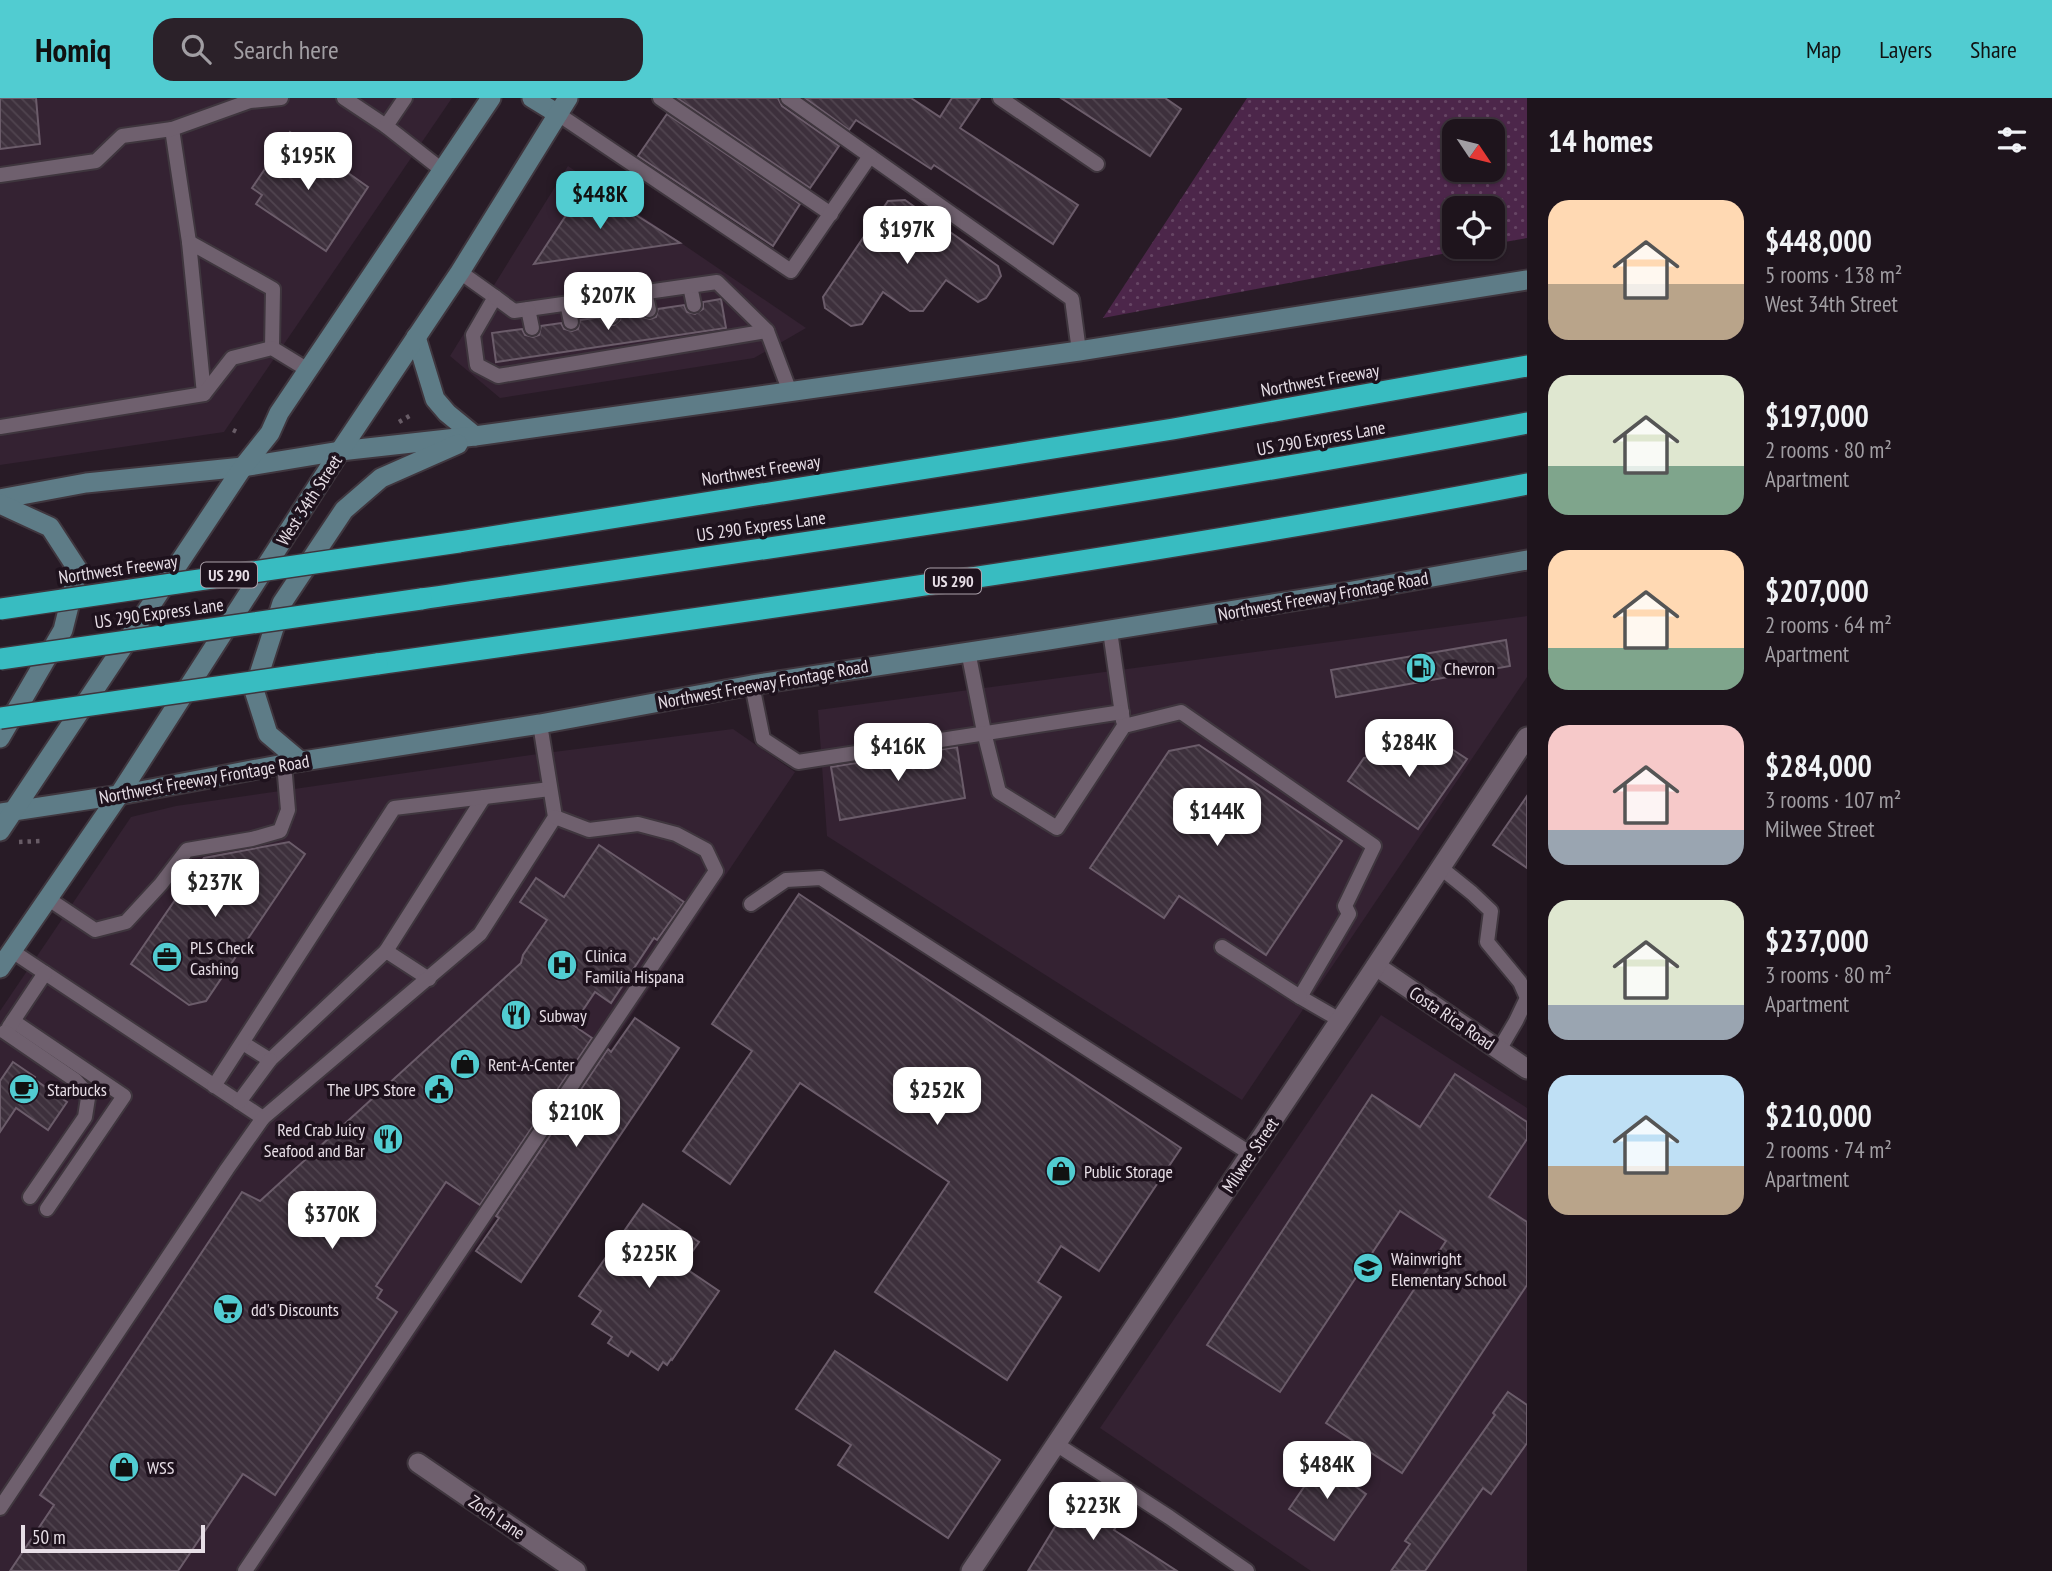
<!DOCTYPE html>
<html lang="en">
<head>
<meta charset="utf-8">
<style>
  :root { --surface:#1e141c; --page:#2b2129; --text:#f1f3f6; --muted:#a19ea3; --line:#3c333b; --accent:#51ccd1 }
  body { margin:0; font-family:"PT Sans Narrow",sans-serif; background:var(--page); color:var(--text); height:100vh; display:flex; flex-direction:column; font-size:26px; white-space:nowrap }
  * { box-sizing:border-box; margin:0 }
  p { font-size:23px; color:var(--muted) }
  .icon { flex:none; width:38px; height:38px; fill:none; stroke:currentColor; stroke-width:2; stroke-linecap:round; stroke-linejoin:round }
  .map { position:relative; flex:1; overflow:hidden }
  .sheet { display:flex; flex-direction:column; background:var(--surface); width:525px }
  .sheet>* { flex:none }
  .needle { width:46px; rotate:125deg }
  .fabs { position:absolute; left:1442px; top:21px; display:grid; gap:14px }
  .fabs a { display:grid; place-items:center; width:63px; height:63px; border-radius:14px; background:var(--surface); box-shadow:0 2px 5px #0004,0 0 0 2px var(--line); font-size:35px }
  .scale { position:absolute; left:21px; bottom:18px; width:184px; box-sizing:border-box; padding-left:7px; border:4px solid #e7dee6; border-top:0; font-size:19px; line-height:24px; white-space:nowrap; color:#e7dee6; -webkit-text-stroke:5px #1e121d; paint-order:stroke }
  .price { position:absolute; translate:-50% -60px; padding:0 16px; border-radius:14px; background:#fff; color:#222; font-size:23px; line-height:46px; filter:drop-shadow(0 2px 4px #0008) }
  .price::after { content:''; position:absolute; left:50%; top:42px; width:21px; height:16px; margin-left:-10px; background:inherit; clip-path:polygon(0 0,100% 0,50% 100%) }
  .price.current { background:var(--accent); color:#111 }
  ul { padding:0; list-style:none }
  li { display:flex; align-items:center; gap:21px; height:175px; padding:0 21px }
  li span { display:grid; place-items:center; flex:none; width:196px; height:140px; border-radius:21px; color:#555 }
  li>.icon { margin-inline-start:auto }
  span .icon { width:84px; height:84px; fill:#fffc; stroke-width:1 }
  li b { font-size:30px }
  h2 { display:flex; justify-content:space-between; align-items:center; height:84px; padding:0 21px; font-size:30px }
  header { display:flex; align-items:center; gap:42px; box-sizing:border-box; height:98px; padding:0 35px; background:var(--accent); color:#111 }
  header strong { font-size:33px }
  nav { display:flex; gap:38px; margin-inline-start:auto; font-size:24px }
  .search { width:490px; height:63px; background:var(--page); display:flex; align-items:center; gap:18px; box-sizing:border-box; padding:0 24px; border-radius:21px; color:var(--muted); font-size:26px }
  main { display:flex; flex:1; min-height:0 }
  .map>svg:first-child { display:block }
</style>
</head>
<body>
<header>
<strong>Homiq</strong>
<div class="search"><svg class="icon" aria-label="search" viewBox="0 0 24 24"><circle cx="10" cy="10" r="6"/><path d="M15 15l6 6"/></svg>Search here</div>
<nav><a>Map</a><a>Layers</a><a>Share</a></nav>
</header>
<main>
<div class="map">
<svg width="1527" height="1473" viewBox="0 0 1527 1473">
  <defs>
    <pattern id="grass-dots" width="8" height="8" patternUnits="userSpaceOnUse" patternTransform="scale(1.75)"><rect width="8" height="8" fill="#4c264a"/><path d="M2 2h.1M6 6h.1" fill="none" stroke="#664564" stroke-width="1.8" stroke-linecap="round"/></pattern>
    <pattern id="building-back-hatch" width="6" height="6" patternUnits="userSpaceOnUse" patternTransform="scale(1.75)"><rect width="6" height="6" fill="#3d303c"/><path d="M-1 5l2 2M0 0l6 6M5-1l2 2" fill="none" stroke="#50444f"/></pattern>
  </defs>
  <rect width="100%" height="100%" fill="#281b26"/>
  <g fill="#342232">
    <path d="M 0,0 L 452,0 L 224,334 L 0,367 Z"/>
    <path d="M 568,68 L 806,230 L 754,260 L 500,300 L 450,258 Z"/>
    <path d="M 1527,518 L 1527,579 L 1242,1002 L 827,738 L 818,612 Z"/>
    <path d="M 733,631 L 795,674 L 258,1473 L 0,1473 L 0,913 L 131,719 L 176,708 L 538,656 Z"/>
    <path d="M 1381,917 L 1527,1010 L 1527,1473 L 1311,1473 L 1100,1330 Z"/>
  </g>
  <path fill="url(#grass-dots)" fill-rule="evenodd" d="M 1247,0 L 1527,0 L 1527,140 L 1493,146 L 1493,110 L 1454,110 L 1454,149 L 1479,149 L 1103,220 ZM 1454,33 L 1493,33 L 1493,72 L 1454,72 Z"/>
  <g fill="url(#building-back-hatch)" stroke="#6b5c6a" stroke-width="2">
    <path d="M 0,0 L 36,0 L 40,46 L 0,51 Z"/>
    <path d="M 677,0 L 778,0 L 782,8 L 839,48 L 810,90 Z"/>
    <path d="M 805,0 L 911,0 L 940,19 L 952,0 L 980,0 L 960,30 L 1078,107 L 1053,146 L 934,67 L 931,71 L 856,22 L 849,32 Z"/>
    <path d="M 1061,0 L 1165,0 L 1181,11 L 1150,58 Z"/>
    <path d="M 667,16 L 800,106 L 773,148 L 638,58 Z"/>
    <path d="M 290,34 L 368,89 L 326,153 L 256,106 L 262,97 L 252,90 Z"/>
    <path d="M 595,91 L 680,145 L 534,166 L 582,93 Z"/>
    <path d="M 905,102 L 998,168 L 1001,178 L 986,200 L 978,204 L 946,182 L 923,213 L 910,213 L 883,194 L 862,226 L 851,228 L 825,210 L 823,199 L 888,103 Z"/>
    <path d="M 721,201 L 726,230 L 496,264 L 492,235 L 522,231 L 525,237 L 533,239 L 539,237 L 541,228 L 561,225 L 564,231 L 572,233 L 578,231 L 580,222 L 602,219 L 608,226 L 614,227 L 620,222 L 621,216 L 640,214 L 642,219 L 650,221 L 656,219 L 658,211 L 684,207 L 687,214 L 695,216 L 703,211 L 703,204 Z"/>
    <path d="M 1506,542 L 1510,568 L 1336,599 L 1331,572 Z"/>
    <path d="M 1444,646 L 1467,661 L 1418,731 L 1348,683 L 1364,660 L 1384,656 L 1384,652 L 1408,648 L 1408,652 Z"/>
    <path d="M 1199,647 L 1342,743 L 1266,857 L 1179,798 L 1164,820 L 1090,770 L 1169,653 Z"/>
    <path d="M 957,649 L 965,700 L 840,722 L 831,669 Z"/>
    <path d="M 1527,698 L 1527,770 L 1493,747 Z"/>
    <path d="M 289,744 L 305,756 L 206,903 L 189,907 L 131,866 L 204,760 Z"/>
    <path d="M 599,747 L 684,804 L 657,842 L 654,840 L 611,905 L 595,894 L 573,927 L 592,940 L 480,1107 L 446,1084 L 376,1188 L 382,1192 L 377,1200 L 397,1214 L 275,1397 L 243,1376 L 178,1473 L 10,1473 L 54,1407 L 40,1397 L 242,1094 L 260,1103 L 521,865 L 523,857 L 547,822 L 520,804 L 536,780 L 564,799 Z"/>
    <path d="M 799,796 L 1181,1050 L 1099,1173 L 1061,1148 L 1038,1184 L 1061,1199 L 1007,1282 L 875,1194 L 949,1084 L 800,985 L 730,1086 L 683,1053 L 752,953 L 712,926 Z"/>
    <path d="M 635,920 L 679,950 L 521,1184 L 476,1153 L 499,1120 L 496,1118 L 608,951 L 611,954 Z"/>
    <path d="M 13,964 L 35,979 L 34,981 L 67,1004 L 48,1032 L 16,1010 L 0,1034 L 0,983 Z"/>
    <path d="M 1455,976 L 1527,1024 L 1527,1041 L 1489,1099 L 1527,1124 L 1527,1187 L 1402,1375 L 1326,1325 L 1446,1143 L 1400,1113 L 1280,1294 L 1207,1247 L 1372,997 L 1420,1029 Z"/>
    <path d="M 643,1106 L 699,1144 L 682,1168 L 719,1193 L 672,1262 L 671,1261 L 667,1267 L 663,1264 L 658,1272 L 631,1253 L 628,1258 L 608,1245 L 612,1239 L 592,1226 L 601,1213 L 579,1198 Z"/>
    <path d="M 835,1253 L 1000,1362 L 948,1440 L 838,1367 L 851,1347 L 796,1311 Z"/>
    <path d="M 1508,1294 L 1527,1307 L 1527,1345 L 1491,1396 L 1483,1390 L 1425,1473 L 1391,1473 L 1410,1446 L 1405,1443 L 1495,1317 L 1493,1315 Z"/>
    <path d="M 1321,1364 L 1366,1396 L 1334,1442 L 1289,1411 Z"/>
    <path d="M 1087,1390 L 1115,1409 L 1111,1415 L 1121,1421 L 1114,1432 L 1177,1473 L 1028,1473 L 1067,1409 L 1076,1397 L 1081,1400 Z"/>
  </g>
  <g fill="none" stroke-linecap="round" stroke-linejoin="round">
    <g stroke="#3f363e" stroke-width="18">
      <g id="service">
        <path d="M 344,0 L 386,28"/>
        <path d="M 405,0 L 386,28 L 442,72"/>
        <path d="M 660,0 L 831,116"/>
        <path d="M 788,0 L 1072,201 L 1079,253"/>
        <path d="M 1000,0 L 1097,66"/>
        <path d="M 558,16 L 791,173 L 870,58"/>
        <path d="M 172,31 L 189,144"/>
        <path d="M 0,77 L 96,63 L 122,38 L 172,31 L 250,3 L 281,0"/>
        <path d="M 460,174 L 495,199 L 473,237 L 477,267 L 498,278 L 767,233"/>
        <path d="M 690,188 L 694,207"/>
        <path d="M 645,194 L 649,212"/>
        <path d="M 495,199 L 514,213 L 717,184 L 767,233 L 790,294"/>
        <path d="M 610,200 L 612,218"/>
        <path d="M 567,205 L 571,224"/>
        <path d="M 528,211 L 532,230"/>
        <path d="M 204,296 L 189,144 L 273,191 L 272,250"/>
        <path d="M 0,329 L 204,296 L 232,260 L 272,250 L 308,272"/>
        <path d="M 1110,533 L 1123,623"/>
        <path d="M 968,553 L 984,634 L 999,694 L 1057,730 L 1124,628 L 1181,614 L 1374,748 L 1345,808 L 1349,816 L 1300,899 L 1340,922"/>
        <path d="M 752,587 L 763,641 L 798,664 L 1122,614"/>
        <path d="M 1441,770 L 1472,795 L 1491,813 L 1487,844 L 1520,884 L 1527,900 L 1516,923 L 1499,952"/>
        <path d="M 47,800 L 95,832 L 126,824 L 161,786 L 187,752 L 252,741 L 280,733 L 288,712 L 284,666"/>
        <path d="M 751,806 L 786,782 L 821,780 L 1251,1056"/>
        <path d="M 1222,849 L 1300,899"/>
        <path d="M 12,853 L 263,1020"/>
        <path d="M 386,853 L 484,699"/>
        <path d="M 13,923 L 124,998 L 47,1111"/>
        <path d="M 9,929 L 45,875"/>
        <path d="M 5,934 L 75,982 L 85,993 L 88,1000 L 85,1019 L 30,1099"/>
        <path d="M 243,945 L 270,962 L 386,853 L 429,881"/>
        <path d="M 214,988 L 394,710 L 550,691"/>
        <path d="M 239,1004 L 270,962"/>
        <path d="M 1056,1346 L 1169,1419 L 1247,1473"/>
        <path d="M 0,1410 L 227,1071 L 263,1020 L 480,836 L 555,719 L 540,626"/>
        <path d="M 245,1473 L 716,773 L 706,752 L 676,736 L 638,726 L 589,732 L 555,719"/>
      </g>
    </g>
    <g stroke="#3f363e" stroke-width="23">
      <g id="minor">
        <path d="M 1376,868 L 1527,971"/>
        <path d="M 418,1365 L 576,1473"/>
        <path d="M 971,1473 L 1340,922 L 1527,639"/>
      </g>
    </g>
    <g stroke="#3f363e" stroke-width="23">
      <g id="secondary">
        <path d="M 532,0 L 558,16"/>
        <path d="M 416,239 L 435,301 L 447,315 L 475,338"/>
        <path d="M 0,401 L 86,385 L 243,369 L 340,353 L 475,338 L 1079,253 L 1527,182"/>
        <path d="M 0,406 L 50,429 L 78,472 L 63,532 L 0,640"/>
        <path d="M 300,663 L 268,636 L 254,592 L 282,505 L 344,412 L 381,380 L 458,346"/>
        <path d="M 0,715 L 119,697 L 284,666 L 540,626 L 752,587 L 1048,542 L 1348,494 L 1527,462"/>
        <path d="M 0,733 L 243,369 L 270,335 L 279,315 L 491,0"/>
        <path d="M 0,870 L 119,697 L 340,353 L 460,174 L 568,0"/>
      </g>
    </g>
    <g stroke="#3f363e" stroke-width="24">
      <g id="motorway">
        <path d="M 459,444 L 1173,331 L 1527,268"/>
        <path d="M 421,501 C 790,447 1160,395 1527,325"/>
        <path d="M 377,566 C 761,511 1146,459 1527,386"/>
      </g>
    </g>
    <g stroke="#685c66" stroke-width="4.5" stroke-dasharray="3.5 5" stroke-linecap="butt">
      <path d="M 399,324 L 411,317"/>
      <path d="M 233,332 L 237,334"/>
      <path d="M 19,744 L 40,743"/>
    </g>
    <use href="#service" stroke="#6f606e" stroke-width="14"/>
    <use href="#minor" stroke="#6f606e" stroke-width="19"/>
    <use href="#secondary" stroke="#5e7c87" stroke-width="19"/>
    <use href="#motorway" stroke="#38bcc1" stroke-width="21"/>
    <g stroke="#3f363e" stroke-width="24" stroke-linecap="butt">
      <g id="motorway-bridge">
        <path d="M 0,511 L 459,444"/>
        <path d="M 0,561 L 421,501"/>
        <path d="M 0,620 L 377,566"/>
      </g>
    </g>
    <use href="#motorway-bridge" stroke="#38bcc1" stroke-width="21"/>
  </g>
  <defs>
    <g id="fuel-disc" transform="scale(1.575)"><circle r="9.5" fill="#51ccd1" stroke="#1e121d"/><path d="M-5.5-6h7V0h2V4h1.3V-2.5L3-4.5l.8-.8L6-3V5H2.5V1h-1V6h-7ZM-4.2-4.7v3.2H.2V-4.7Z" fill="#111"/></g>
    <g id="office-disc" transform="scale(1.575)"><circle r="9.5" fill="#51ccd1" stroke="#1e121d"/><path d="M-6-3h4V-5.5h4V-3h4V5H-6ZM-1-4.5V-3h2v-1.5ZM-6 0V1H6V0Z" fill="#111"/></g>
    <g id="hospital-disc" transform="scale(1.575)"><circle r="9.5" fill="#51ccd1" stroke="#1e121d"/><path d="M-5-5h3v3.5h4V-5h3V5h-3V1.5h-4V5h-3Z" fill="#111"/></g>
    <g id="restaurant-disc" transform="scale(1.575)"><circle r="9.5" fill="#51ccd1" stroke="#1e121d"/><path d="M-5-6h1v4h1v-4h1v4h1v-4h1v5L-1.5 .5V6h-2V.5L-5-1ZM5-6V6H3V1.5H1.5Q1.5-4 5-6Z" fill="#111"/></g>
    <g id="shop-disc" transform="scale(1.575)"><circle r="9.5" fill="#51ccd1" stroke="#1e121d"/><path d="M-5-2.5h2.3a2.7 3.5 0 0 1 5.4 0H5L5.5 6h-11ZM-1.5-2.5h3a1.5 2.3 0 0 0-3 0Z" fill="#111"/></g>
    <g id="cafe-disc" transform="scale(1.575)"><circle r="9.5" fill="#51ccd1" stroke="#1e121d"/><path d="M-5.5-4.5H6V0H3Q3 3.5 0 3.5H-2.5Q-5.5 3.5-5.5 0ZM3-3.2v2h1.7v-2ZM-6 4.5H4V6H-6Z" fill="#111"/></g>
    <g id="civic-disc" transform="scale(1.575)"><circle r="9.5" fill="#51ccd1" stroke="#1e121d"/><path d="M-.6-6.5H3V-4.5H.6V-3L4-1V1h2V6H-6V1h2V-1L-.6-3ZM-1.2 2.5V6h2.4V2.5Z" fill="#111"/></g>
    <g id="school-disc" transform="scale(1.575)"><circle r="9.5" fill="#51ccd1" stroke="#1e121d"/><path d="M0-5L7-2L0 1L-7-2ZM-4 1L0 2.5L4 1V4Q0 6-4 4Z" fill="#111"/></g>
    <g id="supermarket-disc" transform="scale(1.575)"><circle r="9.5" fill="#51ccd1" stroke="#1e121d"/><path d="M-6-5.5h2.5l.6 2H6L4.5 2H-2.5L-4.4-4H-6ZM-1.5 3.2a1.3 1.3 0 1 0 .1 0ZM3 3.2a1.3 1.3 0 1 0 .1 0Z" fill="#111"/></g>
  </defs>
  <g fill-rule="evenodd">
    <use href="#fuel-disc" x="1421" y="570"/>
    <use href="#office-disc" x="167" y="859"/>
    <use href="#hospital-disc" x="562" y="867"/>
    <use href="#restaurant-disc" x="516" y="917"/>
    <use href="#shop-disc" x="465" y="966"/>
    <use href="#cafe-disc" x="24" y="991"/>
    <use href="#civic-disc" x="439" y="991"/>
    <use href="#restaurant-disc" x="388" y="1041"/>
    <use href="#shop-disc" x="1061" y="1073"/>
    <use href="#school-disc" x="1368" y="1170"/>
    <use href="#supermarket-disc" x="228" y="1211"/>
    <use href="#shop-disc" x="124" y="1369"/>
  </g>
  <g text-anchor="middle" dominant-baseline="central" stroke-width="7" stroke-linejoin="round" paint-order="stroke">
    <g fill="#1e121d" stroke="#aba1aa" stroke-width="2">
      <rect x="201" y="464.5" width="56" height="25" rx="5"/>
      <rect x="925" y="470.5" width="56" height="25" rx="5"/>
    </g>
    <g font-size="16" font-weight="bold" fill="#e7dee6">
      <text x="229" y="477">US 290</text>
      <text x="953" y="483">US 290</text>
    </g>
    <g font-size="18" fill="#e7dee6" stroke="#1e121d">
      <text transform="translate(1320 282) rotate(-10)">Northwest Freeway</text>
      <text transform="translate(1321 340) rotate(-10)">US 290 Express Lane</text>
      <text transform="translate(761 372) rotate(-9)">Northwest Freeway</text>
      <text transform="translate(309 402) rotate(-57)">West 34th Street</text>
      <text transform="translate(761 428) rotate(-8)">US 290 Express Lane</text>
      <text transform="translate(118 471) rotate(-8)">Northwest Freeway</text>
      <text transform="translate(1323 498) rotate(-10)">Northwest Freeway Frontage Road</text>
      <text transform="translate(159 515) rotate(-8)">US 290 Express Lane</text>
      <text transform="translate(763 586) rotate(-10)">Northwest Freeway Frontage Road</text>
      <text transform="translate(204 681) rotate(-10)">Northwest Freeway Frontage Road</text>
      <text transform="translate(1452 920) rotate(34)">Costa Rica Road</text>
      <text transform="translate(1250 1057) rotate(-56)">Milwee Street</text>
      <text transform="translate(497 1419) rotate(34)">Zoch Lane</text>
    </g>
    <g font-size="18" fill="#e7dee6" stroke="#1e121d" text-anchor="start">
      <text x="1444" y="570">Chevron</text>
      <text x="190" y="849">PLS Check<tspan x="190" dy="21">Cashing</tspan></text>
      <text x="585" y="857">Clinica<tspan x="585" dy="21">Familia Hispana</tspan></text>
      <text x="539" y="917">Subway</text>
      <text x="488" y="966">Rent-A-Center</text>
      <text x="47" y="991">Starbucks</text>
      <text x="416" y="991" text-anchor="end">The UPS Store</text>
      <text x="365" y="1031" text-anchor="end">Red Crab Juicy<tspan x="365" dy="21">Seafood and Bar</tspan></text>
      <text x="1084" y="1073">Public Storage</text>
      <text x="1391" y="1160">Wainwright<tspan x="1391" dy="21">Elementary School</tspan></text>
      <text x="251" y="1211">dd's Discounts</text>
      <text x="147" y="1369">WSS</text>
    </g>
  </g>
</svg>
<div class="fabs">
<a><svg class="needle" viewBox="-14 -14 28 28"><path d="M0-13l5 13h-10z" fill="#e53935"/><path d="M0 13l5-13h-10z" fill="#a19ea3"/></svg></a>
<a><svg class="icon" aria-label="locate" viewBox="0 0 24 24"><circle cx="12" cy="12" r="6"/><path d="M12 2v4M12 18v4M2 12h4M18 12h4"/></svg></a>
</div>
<div class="scale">50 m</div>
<b class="price" style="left:308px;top:94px">$195K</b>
<b class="price current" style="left:600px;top:133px">$448K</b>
<b class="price" style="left:907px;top:168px">$197K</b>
<b class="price" style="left:608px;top:234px">$207K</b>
<b class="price" style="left:1409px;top:681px">$284K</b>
<b class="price" style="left:898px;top:685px">$416K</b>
<b class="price" style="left:1217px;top:750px">$144K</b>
<b class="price" style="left:215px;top:821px">$237K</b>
<b class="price" style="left:937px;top:1029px">$252K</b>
<b class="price" style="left:576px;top:1051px">$210K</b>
<b class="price" style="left:332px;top:1153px">$370K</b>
<b class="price" style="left:649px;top:1192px">$225K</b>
<b class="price" style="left:1327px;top:1403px">$484K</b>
<b class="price" style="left:1093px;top:1444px">$223K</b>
</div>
<section class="sheet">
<h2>14 homes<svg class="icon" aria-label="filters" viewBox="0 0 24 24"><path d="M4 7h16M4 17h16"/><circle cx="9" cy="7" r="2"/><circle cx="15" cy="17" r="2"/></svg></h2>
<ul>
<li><span style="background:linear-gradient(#ffd9b3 60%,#b9a48a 0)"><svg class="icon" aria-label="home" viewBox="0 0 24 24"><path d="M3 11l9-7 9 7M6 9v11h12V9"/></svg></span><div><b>$448,000</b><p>5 rooms · 138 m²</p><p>West 34th Street</p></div></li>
<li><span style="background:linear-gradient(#dfe7d0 65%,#7fa58c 0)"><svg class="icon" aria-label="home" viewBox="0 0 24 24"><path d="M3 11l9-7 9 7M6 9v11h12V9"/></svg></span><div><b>$197,000</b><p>2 rooms · 80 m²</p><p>Apartment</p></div></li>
<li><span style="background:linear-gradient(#ffd9b3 70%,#7fa58c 0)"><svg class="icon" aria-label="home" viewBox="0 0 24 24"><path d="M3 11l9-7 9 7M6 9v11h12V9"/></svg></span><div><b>$207,000</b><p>2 rooms · 64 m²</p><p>Apartment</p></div></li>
<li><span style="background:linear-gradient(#f6c9c9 75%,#9aa5b1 0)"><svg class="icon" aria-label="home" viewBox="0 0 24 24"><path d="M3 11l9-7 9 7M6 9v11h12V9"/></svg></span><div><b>$284,000</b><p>3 rooms · 107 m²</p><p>Milwee Street</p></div></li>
<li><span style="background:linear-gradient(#dfe7d0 75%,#9aa5b1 0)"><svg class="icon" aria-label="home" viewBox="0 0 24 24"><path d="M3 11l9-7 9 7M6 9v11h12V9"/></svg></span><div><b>$237,000</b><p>3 rooms · 80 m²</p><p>Apartment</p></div></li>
<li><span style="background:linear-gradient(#bfe0f5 65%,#b9a48a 0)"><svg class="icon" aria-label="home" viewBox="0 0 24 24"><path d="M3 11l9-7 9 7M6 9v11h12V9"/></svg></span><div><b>$210,000</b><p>2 rooms · 74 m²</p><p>Apartment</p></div></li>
</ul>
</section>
</main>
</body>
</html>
